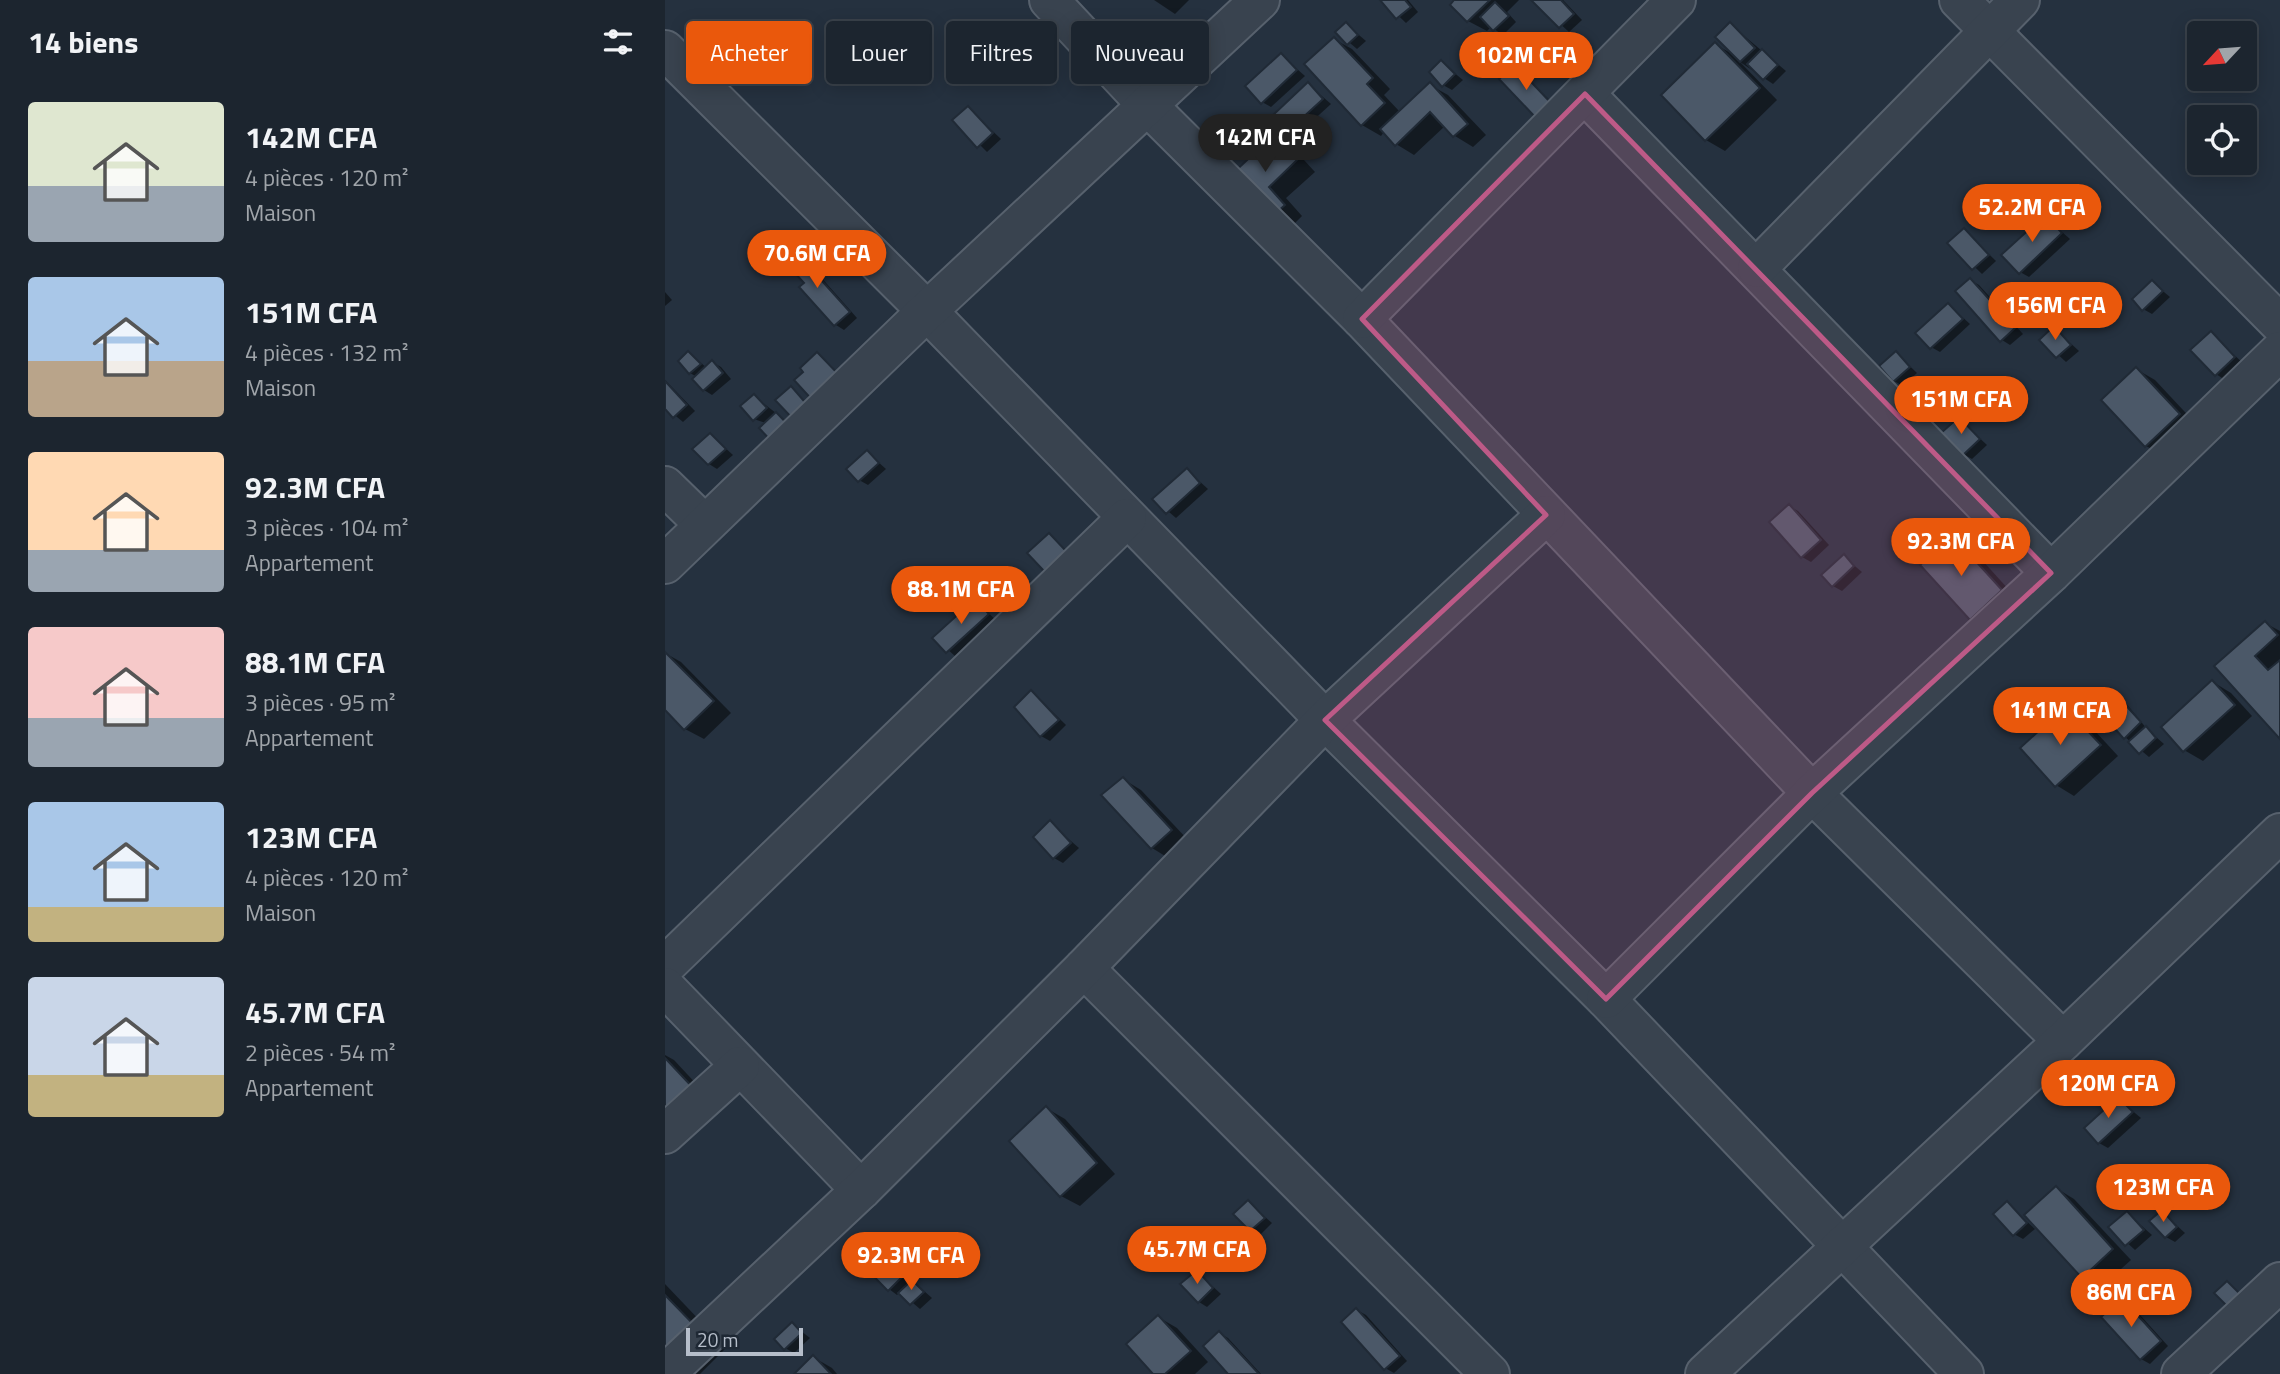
<!DOCTYPE html>
<html lang="fr">
<head>
<meta charset="utf-8">
<style>
  :root { --surface:#1c252f; --page:#252d37; --text:#f1f3f6; --muted:#a0a5aa; --line:#3a424b; --accent:#ea580c }
  body { margin:0; font-family:"Titillium Web",sans-serif; background:var(--page); color:var(--text); height:100vh; display:flex; flex-direction:column; font-size:26px; white-space:nowrap }
  * { box-sizing:border-box; margin:0 }
  p { font-size:23px; color:var(--muted) }
  .icon { flex:none; width:38px; height:38px; fill:none; stroke:currentColor; stroke-width:2; stroke-linecap:round; stroke-linejoin:round }
  .map { position:relative; flex:1; overflow:hidden }
  .drawer { display:flex; flex-direction:column; background:var(--surface); width:665px }
  .drawer>* { flex:none }
  .hud { position:absolute; left:21px; top:21px; width:665px; height:63px; display:flex; gap:14px }
  .needle { width:46px; rotate:244deg }
  .buttons { position:absolute; left:1522px; top:21px; display:grid; gap:14px }
  .buttons a { display:grid; place-items:center; width:70px; height:70px; border-radius:7px; background:var(--surface); box-shadow:0 4px 18px #0003,0 0 0 2px var(--line); font-size:35px }
  .scale { position:absolute; left:21px; bottom:18px; width:117px; box-sizing:border-box; padding-left:7px; border:4px solid #b6beca; border-top:0; font-size:19px; line-height:24px; white-space:nowrap; color:#b6beca; -webkit-text-stroke:5px #1e2834; paint-order:stroke }
  .price { position:absolute; translate:-50% -60px; padding:0 16px; border-radius:24px; background:var(--accent); color:#fff; font-size:23px; line-height:46px; filter:drop-shadow(0 2px 4px #0008) }
  .price::after { content:''; position:absolute; left:50%; top:42px; width:21px; height:16px; margin-left:-10px; background:inherit; clip-path:polygon(0 0,100% 0,50% 100%) }
  .price.selected { background:#222; color:#fff }
  ul { padding:0; list-style:none }
  li { display:flex; align-items:center; gap:21px; height:175px; padding:0 28px }
  li span { display:grid; place-items:center; flex:none; width:196px; height:140px; border-radius:7px; color:#555 }
  li>.icon { margin-inline-start:auto }
  span .icon { width:84px; height:84px; fill:#fffc; stroke-width:1 }
  li b { font-size:30px }
  h2 { display:flex; justify-content:space-between; align-items:center; height:84px; padding:0 28px; font-size:30px }
  .pill { padding:0 24px; border-radius:7px; background:var(--surface); box-shadow:0 4px 18px #0003,0 0 0 2px var(--line); font-size:24px; line-height:63px }
  .pill.selected { background:var(--accent); color:#fff }
  main { display:flex; flex:1; min-height:0 }
  .map>svg:first-child { display:block }
</style>
</head>
<body>
<main>
<section class="drawer">
<h2>14 biens<svg class="icon" aria-label="filters" viewBox="0 0 24 24"><path d="M4 7h16M4 17h16"/><circle cx="9" cy="7" r="2"/><circle cx="15" cy="17" r="2"/></svg></h2>
<ul>
<li><span style="background:linear-gradient(#dfe7d0 60%,#9aa5b1 0)"><svg class="icon" aria-label="home" viewBox="0 0 24 24"><path d="M3 11l9-7 9 7M6 9v11h12V9"/></svg></span><div><b>142M CFA</b><p>4 pièces · 120 m²</p><p>Maison</p></div></li>
<li><span style="background:linear-gradient(#a9c7e8 60%,#b9a48a 0)"><svg class="icon" aria-label="home" viewBox="0 0 24 24"><path d="M3 11l9-7 9 7M6 9v11h12V9"/></svg></span><div><b>151M CFA</b><p>4 pièces · 132 m²</p><p>Maison</p></div></li>
<li><span style="background:linear-gradient(#ffd9b3 70%,#9aa5b1 0)"><svg class="icon" aria-label="home" viewBox="0 0 24 24"><path d="M3 11l9-7 9 7M6 9v11h12V9"/></svg></span><div><b>92.3M CFA</b><p>3 pièces · 104 m²</p><p>Appartement</p></div></li>
<li><span style="background:linear-gradient(#f6c9c9 65%,#9aa5b1 0)"><svg class="icon" aria-label="home" viewBox="0 0 24 24"><path d="M3 11l9-7 9 7M6 9v11h12V9"/></svg></span><div><b>88.1M CFA</b><p>3 pièces · 95 m²</p><p>Appartement</p></div></li>
<li><span style="background:linear-gradient(#a9c7e8 75%,#c2b280 0)"><svg class="icon" aria-label="home" viewBox="0 0 24 24"><path d="M3 11l9-7 9 7M6 9v11h12V9"/></svg></span><div><b>123M CFA</b><p>4 pièces · 120 m²</p><p>Maison</p></div></li>
<li><span style="background:linear-gradient(#c9d6e8 70%,#c2b280 0)"><svg class="icon" aria-label="home" viewBox="0 0 24 24"><path d="M3 11l9-7 9 7M6 9v11h12V9"/></svg></span><div><b>45.7M CFA</b><p>2 pièces · 54 m²</p><p>Appartement</p></div></li>
</ul>
</section>
<div class="map">
<svg width="1615" height="1374" viewBox="0 0 1615 1374">
  <rect width="100%" height="100%" fill="#25313f"/>
  <g fill="#0007">
    <path d="M 489,0 L 524,0 L 510,14 Z"/>
    <path d="M 717,0 L 743,0 L 753,12 L 741,23 Z"/>
    <path d="M 792,0 L 854,0 L 842,12 L 851,22 L 838,35 L 826,27 L 822,31 L 803,21 Z"/>
    <path d="M 869,0 L 898,0 L 917,20 L 904,32 Z"/>
    <path d="M 681,24 L 701,41 L 692,49 L 672,32 Z"/>
    <path d="M 1065,24 L 1121,71 L 1108,84 L 1075,62 L 1112,100 L 1060,151 L 1041,140 L 998,95 L 1050,44 L 1069,55 Z"/>
    <path d="M 669,39 L 687,49 L 725,89 L 719,95 L 735,112 L 765,85 L 783,95 L 821,135 L 808,147 L 790,136 L 780,126 L 749,155 L 731,144 L 719,132 L 716,136 L 697,125 Z"/>
    <path d="M 616,55 L 640,76 L 606,107 L 597,102 Z"/>
    <path d="M 776,62 L 798,80 L 787,90 L 778,85 Z"/>
    <path d="M 850,67 L 895,110 L 882,123 Z"/>
    <path d="M 643,84 L 666,104 L 632,135 L 623,130 Z"/>
    <path d="M 303,108 L 336,139 L 322,152 L 290,120 Z"/>
    <path d="M 610,137 L 628,148 L 650,172 L 621,198 L 637,216 L 625,228 L 568,175 Z"/>
    <path d="M 1380,217 L 1405,239 L 1364,277 L 1355,272 Z"/>
    <path d="M 1299,230 L 1331,261 L 1317,274 L 1285,243 Z"/>
    <path d="M 129,252 L 138,257 L 192,318 L 179,330 L 171,325 L 136,287 L 141,283 Z"/>
    <path d="M 1305,280 L 1314,285 L 1358,334 L 1345,345 L 1337,340 Z"/>
    <path d="M 1487,282 L 1505,297 L 1487,314 L 1478,309 Z"/>
    <path d="M 0,292 L 7,300 L 0,306 Z"/>
    <path d="M 1284,305 L 1305,324 L 1275,352 L 1266,347 Z"/>
    <path d="M 1390,329 L 1414,351 L 1401,362 L 1377,340 Z"/>
    <path d="M 1546,334 L 1578,363 L 1560,380 L 1551,374 Z"/>
    <path d="M 24,353 L 42,368 L 47,362 L 56,367 L 66,379 L 47,395 L 39,390 L 32,377 L 25,373 Z"/>
    <path d="M 1231,353 L 1252,373 L 1238,386 L 1229,381 Z"/>
    <path d="M 153,354 L 184,384 L 160,406 Z"/>
    <path d="M 1471,369 L 1490,380 L 1533,426 L 1500,456 L 1481,446 Z"/>
    <path d="M 0,380 L 30,411 L 18,422 L 0,407 Z"/>
    <path d="M 89,396 L 120,420 L 134,435 L 89,419 Z"/>
    <path d="M 1294,419 L 1322,445 L 1307,459 L 1298,454 Z"/>
    <path d="M 46,435 L 68,455 L 52,469 L 44,464 Z"/>
    <path d="M 202,452 L 221,469 L 203,485 L 194,480 Z"/>
    <path d="M 522,470 L 543,489 L 511,518 L 490,500 Z"/>
    <path d="M 1124,506 L 1133,511 L 1164,545 L 1146,562 L 1137,557 Z"/>
    <path d="M 384,535 L 409,557 L 389,575 L 380,570 Z"/>
    <path d="M 1288,538 L 1307,549 L 1355,602 L 1325,629 L 1306,619 Z"/>
    <path d="M 1179,557 L 1197,572 L 1177,591 L 1168,586 Z"/>
    <path d="M 310,601 L 331,620 L 291,657 L 270,638 Z"/>
    <path d="M 1600,623 L 1615,631 L 1615,736 L 1552,666 Z"/>
    <path d="M 0,653 L 16,662 L 66,713 L 39,739 L 20,729 L 0,708 Z"/>
    <path d="M 1548,682 L 1566,693 L 1587,716 L 1538,761 L 1519,750 Z"/>
    <path d="M 1446,691 L 1455,696 L 1482,729 L 1499,744 L 1484,757 L 1460,737 Z"/>
    <path d="M 367,692 L 401,725 L 385,741 L 376,736 Z"/>
    <path d="M 1401,709 L 1419,719 L 1453,756 L 1409,796 L 1391,785 Z"/>
    <path d="M 458,779 L 476,790 L 524,841 L 505,859 L 487,848 Z"/>
    <path d="M 385,823 L 414,848 L 398,863 L 389,858 Z"/>
    <path d="M 0,1055 L 9,1060 L 49,1103 L 0,1117 Z"/>
    <path d="M 1453,1099 L 1476,1118 L 1443,1148 L 1434,1143 Z"/>
    <path d="M 381,1108 L 400,1119 L 450,1174 L 415,1206 L 396,1196 Z"/>
    <path d="M 1391,1188 L 1409,1199 L 1466,1260 L 1436,1287 L 1418,1276 Z"/>
    <path d="M 584,1203 L 607,1223 L 595,1235 L 586,1230 Z"/>
    <path d="M 1342,1203 L 1370,1229 L 1358,1239 L 1349,1234 Z"/>
    <path d="M 1497,1212 L 1520,1233 L 1510,1242 L 1501,1237 Z"/>
    <path d="M 1462,1213 L 1487,1235 L 1470,1250 L 1446,1228 Z"/>
    <path d="M 209,1247 L 267,1298 L 255,1309 L 235,1292 L 232,1295 L 224,1289 Z"/>
    <path d="M 532,1272 L 556,1294 L 542,1307 L 534,1302 Z"/>
    <path d="M 0,1284 L 61,1348 L 35,1374 L 0,1374 Z"/>
    <path d="M 1457,1300 L 1466,1305 L 1503,1346 L 1485,1364 L 1476,1359 Z"/>
    <path d="M 692,1310 L 701,1315 L 742,1361 L 729,1373 L 720,1368 Z"/>
    <path d="M 493,1317 L 512,1328 L 543,1362 L 530,1374 L 491,1374 Z"/>
    <path d="M 127,1324 L 145,1338 L 129,1353 L 120,1348 Z"/>
    <path d="M 554,1333 L 563,1338 L 596,1374 L 565,1374 Z"/>
    <path d="M 148,1357 L 167,1368 L 172,1374 L 132,1374 Z"/>
  </g>
  <g fill="#4b5868" stroke="#202a36" stroke-width="2">
    <path d="M 715,0 L 740,0 L 746,7 L 731,19 Z"/>
    <path d="M 789,0 L 825,0 L 802,22 L 785,5 Z"/>
    <path d="M 866,0 L 896,0 L 909,14 L 894,28 Z"/>
    <path d="M 830,2 L 844,16 L 828,31 L 815,17 Z"/>
    <path d="M 681,22 L 693,35 L 682,45 L 670,32 Z"/>
    <path d="M 1065,22 L 1090,48 L 1075,62 L 1050,37 Z"/>
    <path d="M 669,37 L 708,78 L 702,84 L 720,103 L 696,126 L 639,64 Z"/>
    <path d="M 1050,42 L 1095,88 L 1040,141 L 996,95 Z"/>
    <path d="M 1097,49 L 1113,65 L 1098,80 L 1082,64 Z"/>
    <path d="M 495,50 L 509,66 L 496,79 L 481,64 Z"/>
    <path d="M 616,53 L 632,70 L 596,104 L 580,86 Z"/>
    <path d="M 776,60 L 790,74 L 777,87 L 764,72 Z"/>
    <path d="M 850,65 L 887,104 L 872,119 L 834,79 Z"/>
    <path d="M 643,82 L 658,99 L 622,132 L 607,116 Z"/>
    <path d="M 765,82 L 803,124 L 788,137 L 765,112 L 730,146 L 715,129 Z"/>
    <path d="M 303,106 L 328,133 L 312,148 L 287,120 Z"/>
    <path d="M 609,135 L 632,160 L 604,187 L 620,205 L 605,218 L 566,175 Z"/>
    <path d="M 1380,215 L 1397,233 L 1354,274 L 1336,255 Z"/>
    <path d="M 1299,228 L 1324,255 L 1307,270 L 1282,243 Z"/>
    <path d="M 129,250 L 185,312 L 169,326 L 134,287 L 139,283 L 118,260 Z"/>
    <path d="M 1305,278 L 1350,328 L 1335,342 L 1290,291 Z"/>
    <path d="M 1487,280 L 1498,291 L 1477,311 L 1467,299 Z"/>
    <path d="M 1283,303 L 1298,319 L 1265,349 L 1250,333 Z"/>
    <path d="M 1389,326 L 1406,345 L 1391,358 L 1374,340 Z"/>
    <path d="M 1546,331 L 1570,357 L 1550,376 L 1525,350 Z"/>
    <path d="M 23,351 L 36,364 L 24,374 L 13,361 Z"/>
    <path d="M 1231,351 L 1245,367 L 1228,382 L 1214,366 Z"/>
    <path d="M 152,352 L 177,378 L 150,403 L 129,380 L 138,372 L 135,368 Z"/>
    <path d="M 47,360 L 58,373 L 38,391 L 27,379 Z"/>
    <path d="M 1471,367 L 1515,414 L 1480,447 L 1436,400 Z"/>
    <path d="M 0,381 L 22,405 L 8,418 L 0,409 Z"/>
    <path d="M 126,386 L 145,408 L 130,421 L 110,400 Z"/>
    <path d="M 89,394 L 102,408 L 88,421 L 75,406 Z"/>
    <path d="M 111,412 L 127,429 L 110,445 L 94,428 Z"/>
    <path d="M 1294,417 L 1315,439 L 1297,456 L 1276,433 Z"/>
    <path d="M 45,433 L 61,449 L 43,465 L 27,449 Z"/>
    <path d="M 202,450 L 214,463 L 193,482 L 181,469 Z"/>
    <path d="M 522,468 L 535,483 L 501,514 L 487,499 Z"/>
    <path d="M 1124,504 L 1156,540 L 1136,558 L 1104,522 Z"/>
    <path d="M 384,533 L 401,551 L 379,571 L 362,553 Z"/>
    <path d="M 1288,536 L 1337,590 L 1305,620 L 1255,565 Z"/>
    <path d="M 1179,554 L 1189,566 L 1167,587 L 1156,575 Z"/>
    <path d="M 310,599 L 324,614 L 281,653 L 267,638 Z"/>
    <path d="M 1600,621 L 1613,635 L 1590,656 L 1603,670 L 1615,660 L 1615,739 L 1549,666 Z"/>
    <path d="M 0,652 L 49,701 L 19,730 L 0,710 Z"/>
    <path d="M 1547,680 L 1570,705 L 1518,752 L 1496,727 Z"/>
    <path d="M 1446,689 L 1476,722 L 1459,739 L 1428,704 Z"/>
    <path d="M 366,690 L 394,720 L 375,737 L 349,707 Z"/>
    <path d="M 1400,707 L 1436,745 L 1390,787 L 1355,748 Z"/>
    <path d="M 1481,726 L 1491,738 L 1474,754 L 1463,742 Z"/>
    <path d="M 458,777 L 507,830 L 486,849 L 436,795 Z"/>
    <path d="M 385,820 L 406,843 L 388,859 L 368,837 Z"/>
    <path d="M 0,1058 L 32,1092 L 0,1119 Z"/>
    <path d="M 1453,1097 L 1468,1112 L 1433,1144 L 1419,1128 Z"/>
    <path d="M 381,1106 L 432,1163 L 395,1197 L 344,1141 Z"/>
    <path d="M 1391,1186 L 1448,1249 L 1417,1278 L 1359,1215 Z"/>
    <path d="M 583,1200 L 600,1218 L 585,1231 L 568,1214 Z"/>
    <path d="M 1342,1201 L 1362,1223 L 1348,1236 L 1328,1214 Z"/>
    <path d="M 1497,1210 L 1512,1227 L 1500,1238 L 1484,1221 Z"/>
    <path d="M 1462,1211 L 1479,1230 L 1460,1246 L 1443,1227 Z"/>
    <path d="M 209,1245 L 238,1276 L 223,1291 L 193,1260 Z"/>
    <path d="M 532,1270 L 548,1288 L 533,1303 L 515,1284 Z"/>
    <path d="M 247,1280 L 259,1292 L 245,1305 L 233,1293 Z"/>
    <path d="M 1562,1281 L 1578,1297 L 1565,1309 L 1549,1293 Z"/>
    <path d="M 0,1295 L 35,1331 L 0,1365 Z"/>
    <path d="M 1457,1298 L 1496,1341 L 1475,1360 L 1436,1317 Z"/>
    <path d="M 691,1308 L 735,1356 L 719,1370 L 676,1322 Z"/>
    <path d="M 493,1315 L 526,1351 L 500,1374 L 488,1374 L 461,1344 Z"/>
    <path d="M 127,1322 L 137,1333 L 119,1350 L 109,1339 Z"/>
    <path d="M 554,1331 L 594,1374 L 563,1374 L 538,1346 Z"/>
    <path d="M 148,1355 L 166,1374 L 129,1374 Z"/>
  </g>
  <g fill="none" stroke-linecap="round" stroke-linejoin="round">
    <g stroke="#57616d" stroke-width="42">
      <g id="minor">
        <path d="M 384,0 L 484,107 L 697,319 L 1147,793 L 1398,1041"/>
        <path d="M 1294,0 L 1615,324"/>
        <path d="M 0,50 L 262,311 L 660,720 L 941,999 L 1299,1374"/>
        <path d="M 920,94 L 1386,573"/>
        <path d="M 1092,268 L 1355,0"/>
        <path d="M 697,319 L 1011,0"/>
        <path d="M 0,486 L 38,523"/>
        <path d="M 0,564 L 262,311 L 595,0"/>
        <path d="M 0,966 L 462,518"/>
        <path d="M 419,968 L 825,1374"/>
        <path d="M 0,987 L 196,1190"/>
        <path d="M 941,999 L 1147,793 L 1386,573 L 1615,351"/>
        <path d="M 0,1134 L 75,1066"/>
        <path d="M 0,1374 L 196,1190 L 419,968 L 660,720 L 881,515"/>
        <path d="M 1040,1374 L 1398,1041 L 1615,833"/>
        <path d="M 1516,1374 L 1615,1282"/>
      </g>
    </g>
    <use href="#minor" stroke="#39434f" stroke-width="38"/>
  </g>
  <path fill="#bd5a87" fill-opacity="0.2" stroke="#bd5a87" stroke-width="5" stroke-linejoin="round" d="M 920,94 L 1386,573 L 1147,793 L 941,999 L 660,720 L 881,515 L 697,319 Z"/>
</svg>
<div class="buttons">
<a><svg class="needle" viewBox="-14 -14 28 28"><path d="M0-13l5 13h-10z" fill="#e53935"/><path d="M0 13l5-13h-10z" fill="#a0a5aa"/></svg></a>
<a><svg class="icon" aria-label="locate" viewBox="0 0 24 24"><circle cx="12" cy="12" r="6"/><path d="M12 2v4M12 18v4M2 12h4M18 12h4"/></svg></a>
</div>
<div class="scale">20 m</div>
<b class="price" style="left:861px;top:92px">102M CFA</b>
<b class="price selected" style="left:600px;top:174px">142M CFA</b>
<b class="price" style="left:1367px;top:244px">52.2M CFA</b>
<b class="price" style="left:152px;top:290px">70.6M CFA</b>
<b class="price" style="left:1390px;top:342px">156M CFA</b>
<b class="price" style="left:1296px;top:436px">151M CFA</b>
<b class="price" style="left:1296px;top:578px">92.3M CFA</b>
<b class="price" style="left:296px;top:626px">88.1M CFA</b>
<b class="price" style="left:1395px;top:747px">141M CFA</b>
<b class="price" style="left:1443px;top:1120px">120M CFA</b>
<b class="price" style="left:1498px;top:1224px">123M CFA</b>
<b class="price" style="left:532px;top:1286px">45.7M CFA</b>
<b class="price" style="left:246px;top:1292px">92.3M CFA</b>
<b class="price" style="left:1466px;top:1329px">86M CFA</b>
<div class="hud">
<a class="pill selected">Acheter</a>
<a class="pill">Louer</a>
<a class="pill">Filtres</a>
<a class="pill">Nouveau</a>
</div>
</div>
</main>
</body>
</html>
